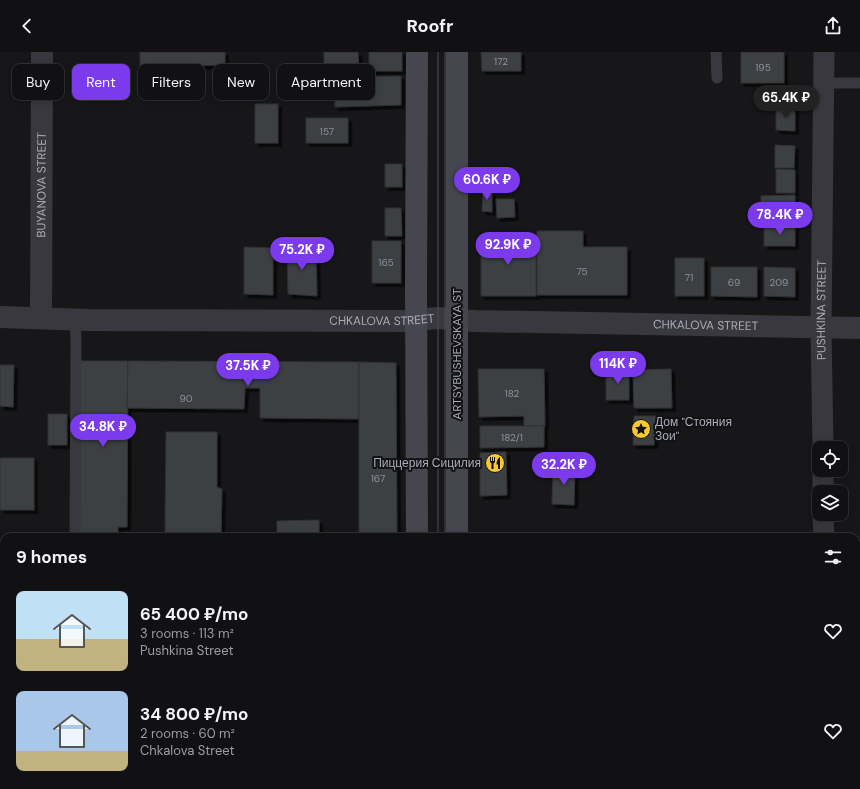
<!DOCTYPE html>
<html lang="en">
<head>
<meta charset="utf-8">
<style>
  :root { --surface:#111113; --page:#1a1a1c; --text:#f1f3f6; --muted:#9c9da0; --line:#303133; --accent:#7c3aed }
  body { margin:0; font-family:"DM Sans",sans-serif; background:var(--page); color:var(--text); height:100vh; display:flex; flex-direction:column; font-size:15px; white-space:nowrap }
  * { box-sizing:border-box; margin:0 }
  p { font-size:13px; color:var(--muted) }
  .icon { flex:none; width:22px; height:22px; fill:none; stroke:currentColor; stroke-width:2; stroke-linecap:round; stroke-linejoin:round }
  .map { position:relative; flex:1; overflow:hidden }
  .panel { position:absolute; left:0px; top:481px; width:860px; height:256px; display:flex; flex-direction:column; background:var(--surface); border-radius:12px 12px 0 0; box-shadow:0 2px 10px #0003,0 0 0 1px var(--line) }
  .panel>* { flex:none }
  .guide { position:absolute; left:12px; top:12px; width:400px; height:36px; display:flex; gap:8px }
  .fabs { position:absolute; left:812px; top:389px; display:grid; gap:8px }
  .fabs a { display:grid; place-items:center; width:36px; height:36px; border-radius:8px; background:var(--surface); box-shadow:0 2px 10px #0003,0 0 0 1px var(--line); font-size:20px }
  .price { position:absolute; translate:-50% -34px; padding:0 9px; border-radius:14px; background:var(--accent); color:#fff; font-size:13px; line-height:26px; filter:drop-shadow(0 1px 2px #0008) }
  .price::after { content:''; position:absolute; left:50%; top:24px; width:12px; height:9px; margin-left:-6px; background:inherit; clip-path:polygon(0 0,100% 0,50% 100%) }
  .price.active { background:#222; color:#fff }
  ul { padding:0; list-style:none }
  li { display:flex; align-items:center; gap:12px; height:100px; padding:0 16px }
  li span { display:grid; place-items:center; flex:none; width:112px; height:80px; border-radius:8px; color:#555 }
  li>.icon { margin-inline-start:auto }
  span .icon { width:48px; height:48px; fill:#fffc; stroke-width:1 }
  li b { font-size:17px }
  h2 { display:flex; justify-content:space-between; align-items:center; height:48px; padding:0 16px; font-size:17px }
  .pill { padding:0 14px; border-radius:8px; background:var(--surface); box-shadow:0 2px 10px #0003,0 0 0 1px var(--line); font-size:14px; line-height:36px }
  .pill.active { background:var(--accent); color:#fff }
  header { display:flex; justify-content:space-between; align-items:center; height:52px; padding:0 16px; background:var(--surface); font-size:18px; font-weight:700 }
  .map>svg:first-child { display:block }
</style>
</head>
<body>
<header><svg class="icon" aria-label="back" viewBox="0 0 24 24"><path d="M15 5l-7 7 7 7"/></svg>Roofr<svg class="icon" aria-label="share" viewBox="0 0 24 24"><path d="M12 15V3M7 8l5-5 5 5M5 13v7h14v-7"/></svg></header>
<div class="map">
<svg width="860" height="737" viewBox="0 0 860 737">
  <defs>
    <filter id="shadow"><feDropShadow dx="3.5" dy="3.5" stdDeviation="0" flood-color="#0009"/></filter>
  </defs>
  <rect width="100%" height="100%" fill="#171719"/>
  <g fill="#3e3f43" stroke="#313135" filter="url(#shadow)">
    <path d="M 140,0 L 225,0 L 225,13 L 140,15 Z"/>
    <path d="M 324,0 L 358,0 L 359,18 L 324,18 Z"/>
    <rect x="369" y="0" width="33" height="19"/>
    <path d="M 481,0 L 521,0 L 521,19 L 482,19 Z"/>
    <rect x="741" y="0" width="43" height="31"/>
    <path d="M 401,24 L 401,53 L 335,55 L 335,25 Z"/>
    <rect x="255" y="52" width="23" height="39"/>
    <path d="M 776,55 L 795,55 L 795,79 L 776,78 Z"/>
    <rect x="306" y="66" width="42" height="25"/>
    <path d="M 775,93 L 795,94 L 794,116 L 775,116 Z"/>
    <rect x="385" y="112" width="17" height="23"/>
    <path d="M 776,117 L 795,118 L 795,141 L 776,141 Z"/>
    <path d="M 483,139 L 492,139 L 492,160 L 482,159 Z"/>
    <path d="M 795,143 L 795,168 L 761,168 L 761,144 Z"/>
    <path d="M 496,147 L 514,147 L 515,165 L 497,166 Z"/>
    <path d="M 385,156 L 401,156 L 402,184 L 385,184 Z"/>
    <rect x="764" y="174" width="31" height="20"/>
    <path d="M 537,179 L 583,179 L 583,195 L 627,195 L 627,243 L 537,243 Z"/>
    <rect x="481" y="183" width="55" height="61"/>
    <rect x="372" y="189" width="29" height="42"/>
    <path d="M 287,194 L 316,196 L 317,244 L 288,242 Z"/>
    <path d="M 244,195 L 273,196 L 273,243 L 244,242 Z"/>
    <rect x="675" y="206" width="29" height="38"/>
    <path d="M 711,215 L 757,215 L 757,245 L 711,244 Z"/>
    <path d="M 764,215 L 795,216 L 795,245 L 764,244 Z"/>
    <path d="M 79,309 L 128,309 L 127,475 L 118,475 L 118,485 L 78,485 Z"/>
    <path d="M 128,309 L 359,310 L 359,367 L 260,366 L 260,336 L 245,336 L 244,357 L 127,356 Z"/>
    <path d="M 359,310 L 396,311 L 397,485 L 359,485 Z"/>
    <path d="M 0,313 L 14,313 L 13,355 L 0,354 Z"/>
    <path d="M 478,317 L 544,317 L 545,374 L 524,374 L 524,364 L 479,365 Z"/>
    <path d="M 671,317 L 672,356 L 634,356 L 633,318 Z"/>
    <rect x="606" y="318" width="23" height="30"/>
    <rect x="48" y="362" width="19" height="31"/>
    <path d="M 634,364 L 656,364 L 654,393 L 633,393 Z"/>
    <path d="M 480,374 L 544,374 L 544,395 L 480,396 Z"/>
    <path d="M 166,380 L 217,380 L 217,435 L 222,437 L 221,485 L 165,485 Z"/>
    <path d="M 506,400 L 507,443 L 480,444 L 480,401 Z"/>
    <rect x="0" y="406" width="34" height="52"/>
    <path d="M 553,416 L 575,416 L 574,453 L 552,452 Z"/>
    <path d="M 319,468 L 319,485 L 277,485 L 277,469 Z"/>
    <rect x="0" y="638" width="4" height="51"/>
    <rect x="131" y="733" width="254" height="4"/>
    <rect x="535" y="733" width="50" height="4"/>
    <rect x="610" y="733" width="48" height="4"/>
    <rect x="725" y="733" width="57" height="4"/>
  </g>
  <g fill="none" stroke-linecap="round" stroke-linejoin="round">
    <g stroke="#38383e" stroke-width="11">
      <path d="M 716,0 L 717,26"/>
      <path d="M 823,31 L 860,31"/>
      <path d="M 75,267 L 76,289 L 75,485"/>
      <path d="M 75,733 L 75,737"/>
    </g>
    <g stroke="#38383e" stroke-width="21">
      <path id="s1" d="M 823,396 L 821,276 L 824,0"/>
      <path d="M 823,418 L 823,440"/>
      <path d="M 823,462 L 824,485"/>
      <path d="M 826,733 L 826,737"/>
    </g>
    <g stroke="#38383e" stroke-width="22">
      <path id="s2" d="M 0,265 L 88,268 L 405,269 L 438,266 L 474,269 L 860,276"/>
      <path id="s3" d="M 41,266 L 42,0"/>
    </g>
    <g stroke="#46474e" stroke-width="22">
      <path d="M 417,0 L 416,233 L 417,485"/>
      <path d="M 457,0 L 457,485"/>
      <path d="M 419,733 L 419,737"/>
      <path d="M 458,733 L 458,737"/>
    </g>
    <g stroke="#4d4e55" stroke-width="1">
      <path d="M 438,0 L 438,485"/>
      <path d="M 445,0 L 445,485"/>
      <path d="M 446,733 L 446,737"/>
      <path d="M 438,737 L 438,733"/>
    </g>
  </g>
  <defs>
    <g id="sight-disc" transform="scale(1)"><circle r="9.5" fill="#f8c930" stroke="#121214"/><path d="M0-6L1.8-2.2L6-1.7L2.9 1.2L3.7 5.4L0 3.3L-3.7 5.4L-2.9 1.2L-6-1.7L-1.8-2.2Z" fill="#111"/></g>
    <g id="restaurant-disc" transform="scale(1)"><circle r="9.5" fill="#f8c930" stroke="#121214"/><path d="M-5-6h1v4h1v-4h1v4h1v-4h1v5L-1.5 .5V6h-2V.5L-5-1ZM5-6V6H3V1.5H1.5Q1.5-4 5-6Z" fill="#111"/></g>
  </defs>
  <g fill-rule="evenodd">
    <use href="#sight-disc" x="641" y="377"/>
    <use href="#restaurant-disc" x="495" y="411"/>
  </g>
  <g text-anchor="middle" dominant-baseline="central" stroke-width="4" stroke-linejoin="round" paint-order="stroke">
    <g font-size="10" fill="#8e919c">
      <text x="501" y="9">172</text>
      <text x="763" y="15">195</text>
      <text x="327" y="79">157</text>
      <text x="386" y="210">165</text>
      <text x="582" y="219">75</text>
      <text x="689" y="225">71</text>
      <text x="734" y="230">69</text>
      <text x="779" y="230">209</text>
      <text x="512" y="341">182</text>
      <text x="186" y="346">90</text>
      <text x="512" y="385">182/1</text>
      <text x="378" y="426">167</text>
    </g>
    <g font-size="12" fill="#a9acb9" stroke="#121214">
      <text stroke="none"><textPath href="#s3" startOffset="133">BUYANOVA STREET</textPath></text>
      <text stroke="none"><textPath href="#s1" startOffset="138">PUSHKINA STREET</textPath></text>
      <text stroke="none"><textPath href="#s2" startOffset="382">CHKALOVA STREET</textPath></text>
      <text stroke="none"><textPath href="#s2" startOffset="706">CHKALOVA STREET</textPath></text>
      <text transform="translate(457 302) rotate(-90)">ARTSYBUSHEVSKAYA ST</text>
    </g>
    <g font-size="12" fill="#a9acb9" stroke="#121214" text-anchor="start">
      <text x="655" y="370">Дом "Стояния<tspan x="655" dy="14">Зои"</tspan></text>
      <text x="481" y="411" text-anchor="end">Пиццерия Сицилия</text>
    </g>
  </g>
</svg>
<div class="fabs">
<a><svg class="icon" aria-label="locate" viewBox="0 0 24 24"><circle cx="12" cy="12" r="6"/><path d="M12 2v4M12 18v4M2 12h4M18 12h4"/></svg></a>
<a><svg class="icon" aria-label="layers" viewBox="0 0 24 24"><path d="M12 4l9 5-9 5-9-5zM3 14l9 5 9-5"/></svg></a>
</div>
<b class="price active" style="left:786px;top:67px">65.4K ₽</b>
<b class="price" style="left:487px;top:149px">60.6K ₽</b>
<b class="price" style="left:780px;top:184px">78.4K ₽</b>
<b class="price" style="left:508px;top:214px">92.9K ₽</b>
<b class="price" style="left:302px;top:219px">75.2K ₽</b>
<b class="price" style="left:618px;top:333px">114K ₽</b>
<b class="price" style="left:248px;top:335px">37.5K ₽</b>
<b class="price" style="left:103px;top:396px">34.8K ₽</b>
<b class="price" style="left:564px;top:434px">32.2K ₽</b>
<div class="guide">
<a class="pill">Buy</a>
<a class="pill active">Rent</a>
<a class="pill">Filters</a>
<a class="pill">New</a>
<a class="pill">Apartment</a>
</div>
<section class="panel">
<h2>9 homes<svg class="icon" aria-label="filters" viewBox="0 0 24 24"><path d="M4 7h16M4 17h16"/><circle cx="9" cy="7" r="2"/><circle cx="15" cy="17" r="2"/></svg></h2>
<ul>
<li><span style="background:linear-gradient(#bfe0f5 60%,#c2b280 0)"><svg class="icon" aria-label="home" viewBox="0 0 24 24"><path d="M3 11l9-7 9 7M6 9v11h12V9"/></svg></span><div><b>65 400 ₽/mo</b><p>3 rooms · 113 m²</p><p>Pushkina Street</p></div><svg class="icon" aria-label="heart" viewBox="0 0 24 24"><path d="M12 20l-8-8c-3-5 5-10 8-4 3-6 11-1 8 4z"/></svg></li>
<li><span style="background:linear-gradient(#a9c7e8 75%,#c2b280 0)"><svg class="icon" aria-label="home" viewBox="0 0 24 24"><path d="M3 11l9-7 9 7M6 9v11h12V9"/></svg></span><div><b>34 800 ₽/mo</b><p>2 rooms · 60 m²</p><p>Chkalova Street</p></div><svg class="icon" aria-label="heart" viewBox="0 0 24 24"><path d="M12 20l-8-8c-3-5 5-10 8-4 3-6 11-1 8 4z"/></svg></li>
</ul>
</section>
</div>
</body>
</html>
